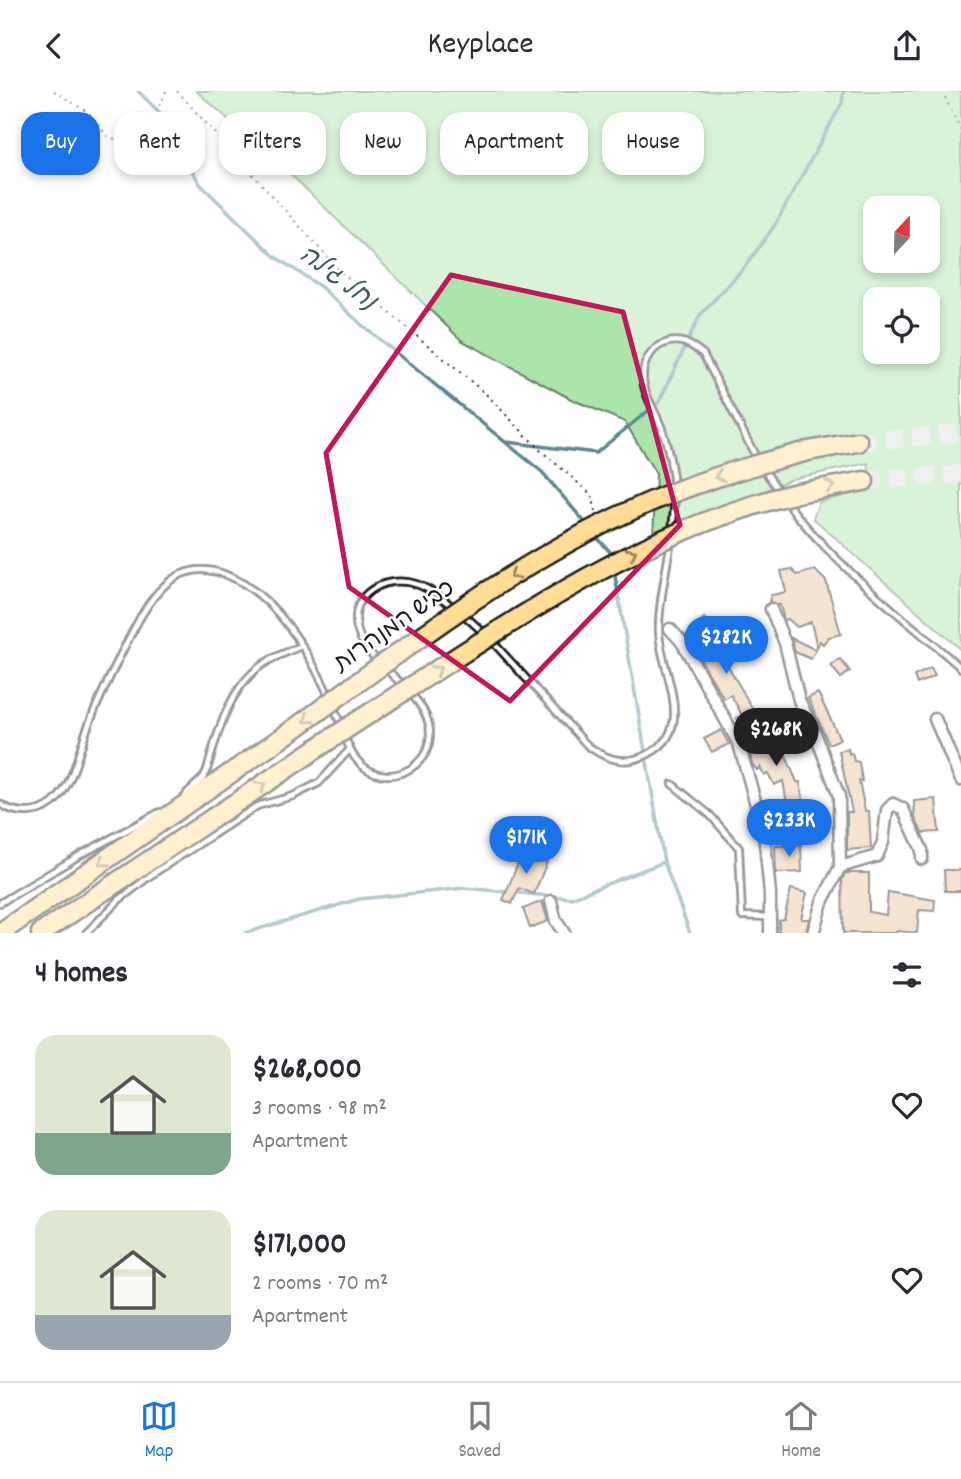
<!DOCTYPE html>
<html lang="en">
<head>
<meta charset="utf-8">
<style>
  :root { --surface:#fff; --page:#f2f2f3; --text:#2b2b33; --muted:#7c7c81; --line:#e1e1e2; --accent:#1a73e8 }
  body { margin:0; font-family:Dekko,"Playpen Sans Hebrew",sans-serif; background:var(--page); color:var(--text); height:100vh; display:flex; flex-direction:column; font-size:26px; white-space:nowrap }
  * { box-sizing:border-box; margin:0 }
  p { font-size:23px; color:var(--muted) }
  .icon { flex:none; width:38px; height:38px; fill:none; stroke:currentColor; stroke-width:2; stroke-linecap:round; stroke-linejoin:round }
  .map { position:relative; height:842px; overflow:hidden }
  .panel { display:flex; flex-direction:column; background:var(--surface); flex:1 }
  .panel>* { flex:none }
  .banner { position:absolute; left:21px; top:21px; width:920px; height:63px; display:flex; gap:14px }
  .needle { width:46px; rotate:22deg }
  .fabs { position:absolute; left:863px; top:105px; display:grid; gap:14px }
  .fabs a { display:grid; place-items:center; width:77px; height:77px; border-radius:14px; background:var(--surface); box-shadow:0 4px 10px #0003; font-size:35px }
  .price { position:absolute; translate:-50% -60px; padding:0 16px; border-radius:24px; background:var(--accent); color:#fff; font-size:23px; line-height:46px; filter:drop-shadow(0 2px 4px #0008) }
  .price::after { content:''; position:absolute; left:50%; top:42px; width:21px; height:16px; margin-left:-10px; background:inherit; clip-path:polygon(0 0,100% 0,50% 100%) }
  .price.current { background:#222; color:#fff }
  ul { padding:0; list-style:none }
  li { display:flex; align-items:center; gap:21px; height:175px; padding:0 35px }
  li span { display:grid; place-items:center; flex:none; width:196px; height:140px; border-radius:21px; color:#555 }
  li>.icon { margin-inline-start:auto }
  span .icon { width:84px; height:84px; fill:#fffc; stroke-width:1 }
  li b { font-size:30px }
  h2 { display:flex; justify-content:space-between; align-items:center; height:84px; padding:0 35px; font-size:30px }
  .tag { padding:0 24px; border-radius:21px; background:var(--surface); box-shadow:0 4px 10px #0003; font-size:24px; line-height:63px }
  .tag.current { background:var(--accent); color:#fff }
  header { display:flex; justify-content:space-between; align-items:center; height:91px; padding:0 35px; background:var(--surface); font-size:32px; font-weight:600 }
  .tab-bar { display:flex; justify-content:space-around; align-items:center; height:98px; border-top:2px solid var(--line); background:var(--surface); font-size:19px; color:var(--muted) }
  .tab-bar a { display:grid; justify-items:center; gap:4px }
  .tab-bar .current { color:var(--accent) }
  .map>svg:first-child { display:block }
</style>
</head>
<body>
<header><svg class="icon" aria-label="back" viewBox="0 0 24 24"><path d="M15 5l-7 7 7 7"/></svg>Keyplace<svg class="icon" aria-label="share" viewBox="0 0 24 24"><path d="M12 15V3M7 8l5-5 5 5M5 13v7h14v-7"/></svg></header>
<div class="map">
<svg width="961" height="842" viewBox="0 0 961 842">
  <rect width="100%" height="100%" fill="#fff"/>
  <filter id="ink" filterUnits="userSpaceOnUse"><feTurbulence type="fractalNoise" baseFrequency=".0143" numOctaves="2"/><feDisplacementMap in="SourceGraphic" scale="14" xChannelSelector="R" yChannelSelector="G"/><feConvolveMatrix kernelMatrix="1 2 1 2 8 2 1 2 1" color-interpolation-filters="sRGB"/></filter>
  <g filter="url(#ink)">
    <path fill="#ace5a9" stroke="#648062" stroke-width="2" fill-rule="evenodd" d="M 196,0 L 961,0 L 961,559 L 813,427 L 819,411 L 873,398 L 868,372 L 792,388 L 653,447 L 656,383 L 625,331 L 571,308 L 461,249 L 282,75 ZM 875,117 L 928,117 L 928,170 L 875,170 ZM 875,208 L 928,208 L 928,261 L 875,261 Z"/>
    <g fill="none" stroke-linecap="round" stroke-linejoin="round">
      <g stroke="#59898f" stroke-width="3.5">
        <path d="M 138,0 L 167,29 L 180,60 L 200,93 L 274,165 L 321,196 L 362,234 L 542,381 L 588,435"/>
        <path d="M 506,351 L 596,362 L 659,311 L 700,224 L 744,177 L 775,134 L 842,12 L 844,0"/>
        <path d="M 595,444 L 612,463 L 612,468"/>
        <path d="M 614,479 L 664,771 L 690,842"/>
        <path d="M 245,842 L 359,808 L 465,797 L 571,807 L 664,771"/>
      </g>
    </g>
    <g fill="#ebc49b" stroke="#1c1c1c" stroke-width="2">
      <path d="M 791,478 L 797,484 L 815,479 L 826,490 L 841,543 L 829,546 L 823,553 L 820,550 L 817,556 L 811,531 L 797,536 L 788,528 L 784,529 L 780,514 L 769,511 L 771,504 L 786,501 L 781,480 Z"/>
      <path d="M 704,527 L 729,556 L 724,561 L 731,569 L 727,573 L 763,636 L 746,645 L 737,627 L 742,624 L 731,604 L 724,608 L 700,568 L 711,558 L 693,538 Z"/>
      <path d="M 791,547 L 816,559 L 811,568 L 795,561 Z"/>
      <path d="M 840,568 L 850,580 L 841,587 L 831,575 Z"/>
      <path d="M 931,577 L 935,585 L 917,593 L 914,585 Z"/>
      <path d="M 818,602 L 840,648 L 829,653 L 808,607 Z"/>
      <path d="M 721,639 L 729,653 L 712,661 L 704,648 Z"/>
      <path d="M 767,644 L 786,665 L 797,691 L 800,691 L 803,709 L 787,712 L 783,690 L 774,694 L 768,682 L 764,684 L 760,676 L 757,679 L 752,673 L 749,659 Z"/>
      <path d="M 848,658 L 849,663 L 852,662 L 854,670 L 859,671 L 862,690 L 859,690 L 865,720 L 869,720 L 871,757 L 847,759 L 847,721 L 852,721 L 839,660 Z"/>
      <path d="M 936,708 L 939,741 L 922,742 L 915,727 L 914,710 Z"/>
      <path d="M 801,754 L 802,781 L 776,782 L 775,755 Z"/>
      <path d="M 523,760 L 547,771 L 534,803 L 519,797 L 512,813 L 503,809 Z"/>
      <path d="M 944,779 L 961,779 L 961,800 L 945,800 Z"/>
      <path d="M 845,782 L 869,782 L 869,821 L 886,824 L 888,801 L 935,809 L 934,820 L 919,819 L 917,842 L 897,840 L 896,842 L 843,842 L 842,788 Z"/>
      <path d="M 791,798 L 807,802 L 801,828 L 809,828 L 806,842 L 779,842 L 779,829 L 784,828 Z"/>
      <path d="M 542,810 L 548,830 L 530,837 L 523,818 Z"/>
    </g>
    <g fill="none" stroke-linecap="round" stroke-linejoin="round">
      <g stroke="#ddd" stroke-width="18" stroke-dasharray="18 9" stroke-linecap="butt">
        <path d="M 858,351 L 961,342"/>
        <path d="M 864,390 L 961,383"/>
      </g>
      <g stroke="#1c1c1c" stroke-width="10">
        <g id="lane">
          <path d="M 763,377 L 780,402"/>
          <path d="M 674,395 C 672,377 669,359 663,341 C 658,323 642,303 643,284 C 643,272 651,258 663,253 C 678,246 691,253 703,263 L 758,370"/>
          <path d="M 785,409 C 833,474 901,524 961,577"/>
          <path d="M 672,441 L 675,407"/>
          <path d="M 463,523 L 485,543"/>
          <path d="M 491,549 L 587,654 C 604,667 621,674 642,666 C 701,642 661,584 659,541 C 658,513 667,478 671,449"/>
          <path d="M 380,572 C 368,561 357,547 356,530 C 354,499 390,484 416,493 C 429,497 442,507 453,516"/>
          <path d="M 386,578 L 405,596"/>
          <path d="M 334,617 L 341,634"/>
          <path d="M 344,643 C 347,651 350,661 356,668 C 390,711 465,660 411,603"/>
          <path d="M 672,693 L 710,724 L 739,757 L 742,825 L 769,826"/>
          <path d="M 187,702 L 203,687 L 207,679 C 217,643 229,597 262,574 C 273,566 288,561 301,555"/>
          <path d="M 0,713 C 18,725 43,724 58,707 C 73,690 78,664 85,644 C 95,615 109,588 122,561 C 143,521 167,463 224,483 C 275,502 308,559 329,605"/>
          <path d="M 0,812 L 82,763 L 160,721"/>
          <path d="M 86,842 L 119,809 L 151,784 L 257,715 L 293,705 L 319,692 L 350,658"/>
        </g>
      </g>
      <g stroke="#1c1c1c" stroke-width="15">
        <g id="street">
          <path d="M 771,518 L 785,552 L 799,609 L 815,642 L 839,705 L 840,776 L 822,811 L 813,842"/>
          <path d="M 670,538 L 682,551 L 739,653 L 764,742 L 770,802 L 770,842"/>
          <path d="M 935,628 L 961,689"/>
          <path d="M 840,776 L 877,765 L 883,751 L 887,719 L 893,713 L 903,718 L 922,759 L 922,768"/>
          <path d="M 551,810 L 556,830 L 564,842"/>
        </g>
      </g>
      <g stroke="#1c1c1c" stroke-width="23">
        <g id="highway">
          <path d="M 808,360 L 858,351"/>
          <path d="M 797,402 L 864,390"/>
          <path d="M 0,842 L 280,648"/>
          <path d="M 41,842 L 298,670"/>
        </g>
      </g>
      <g stroke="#1c1c1c" stroke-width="2" stroke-dasharray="2 5" stroke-linecap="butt">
        <path d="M 54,0 L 89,22 L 107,45 L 122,51 C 147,37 155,27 166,0"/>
        <path d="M 177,0 L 341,181 L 488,305 L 539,358 L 592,404 L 596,421"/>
        <path d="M 942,0 L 961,40"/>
      </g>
      <use href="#lane" stroke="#fff" stroke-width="4.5"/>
      <use href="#street" stroke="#fff" stroke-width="10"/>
      <use href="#highway" stroke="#ffdd96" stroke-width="18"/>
      <g stroke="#1c1c1c" stroke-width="23" stroke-linecap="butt">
        <g id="highway-bridge">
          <path d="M 280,648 C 393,567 505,477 632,419 C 688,393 748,375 808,360"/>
          <path d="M 298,670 C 352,633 408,598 463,562 C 573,492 668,434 797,402"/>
        </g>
      </g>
      <use href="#highway-bridge" stroke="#ffdd96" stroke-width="18"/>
    </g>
    <defs><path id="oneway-chevron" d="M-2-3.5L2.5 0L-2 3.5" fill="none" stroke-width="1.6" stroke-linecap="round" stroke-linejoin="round" transform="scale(1.75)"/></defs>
    <g stroke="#99865f">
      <use href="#oneway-chevron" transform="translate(719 385) rotate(162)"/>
      <use href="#oneway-chevron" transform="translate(830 395) rotate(-10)"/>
      <use href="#oneway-chevron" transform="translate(632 462) rotate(-26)"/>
      <use href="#oneway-chevron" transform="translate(514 484) rotate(146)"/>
      <use href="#oneway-chevron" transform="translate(437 579) rotate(-33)"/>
      <use href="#oneway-chevron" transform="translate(308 628) rotate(144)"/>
      <use href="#oneway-chevron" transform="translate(261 695) rotate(-34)"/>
      <use href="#oneway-chevron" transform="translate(103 771) rotate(145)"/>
    </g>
  </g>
  <path d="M0 0H961V842H0ZM 451,184 L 623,221 L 680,434 L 510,610 L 349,496 L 326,362 Z" fill="#fff" fill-opacity=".55" fill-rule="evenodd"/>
  <path fill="none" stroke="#c2185b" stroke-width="5" stroke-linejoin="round" d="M 451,184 L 623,221 L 680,434 L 510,610 L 349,496 L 326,362 Z"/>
  <g text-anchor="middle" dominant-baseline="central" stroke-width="5" stroke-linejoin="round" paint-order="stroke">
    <g font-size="24" fill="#1c1c1c" stroke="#fff">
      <text transform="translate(395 536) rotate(-35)">כביש המנהרות</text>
    </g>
    <g font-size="26" font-style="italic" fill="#405c5f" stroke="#fff">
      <text transform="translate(337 188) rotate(37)">נחל גילה</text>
    </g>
  </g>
</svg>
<div class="fabs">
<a><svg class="needle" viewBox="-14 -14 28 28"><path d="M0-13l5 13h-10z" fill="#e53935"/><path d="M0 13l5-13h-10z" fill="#7c7c81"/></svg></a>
<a><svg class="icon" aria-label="locate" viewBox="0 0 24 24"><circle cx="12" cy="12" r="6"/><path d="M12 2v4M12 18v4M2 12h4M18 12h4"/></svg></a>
</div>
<b class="price" style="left:726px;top:585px">$282K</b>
<b class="price current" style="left:776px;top:677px">$268K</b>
<b class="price" style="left:789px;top:768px">$233K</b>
<b class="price" style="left:526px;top:785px">$171K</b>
<div class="banner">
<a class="tag current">Buy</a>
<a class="tag">Rent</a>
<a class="tag">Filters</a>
<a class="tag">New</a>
<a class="tag">Apartment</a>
<a class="tag">House</a>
</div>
</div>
<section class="panel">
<h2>4 homes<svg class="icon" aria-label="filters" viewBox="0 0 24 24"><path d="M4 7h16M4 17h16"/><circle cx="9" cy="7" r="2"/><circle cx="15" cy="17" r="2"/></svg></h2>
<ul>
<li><span style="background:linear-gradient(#dfe7d0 70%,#7fa58c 0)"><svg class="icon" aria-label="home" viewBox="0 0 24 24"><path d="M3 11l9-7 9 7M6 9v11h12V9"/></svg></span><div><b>$268,000</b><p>3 rooms · 98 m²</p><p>Apartment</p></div><svg class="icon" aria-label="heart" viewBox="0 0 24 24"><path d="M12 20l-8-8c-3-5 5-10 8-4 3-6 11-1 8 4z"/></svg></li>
<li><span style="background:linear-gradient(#dfe7d0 75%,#9aa5b1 0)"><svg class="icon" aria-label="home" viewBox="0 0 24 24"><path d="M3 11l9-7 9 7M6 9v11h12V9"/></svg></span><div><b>$171,000</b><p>2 rooms · 70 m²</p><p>Apartment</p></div><svg class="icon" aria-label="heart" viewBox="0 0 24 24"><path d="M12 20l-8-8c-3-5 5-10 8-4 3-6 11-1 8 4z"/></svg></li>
</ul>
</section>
<nav class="tab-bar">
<a class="current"><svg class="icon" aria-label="map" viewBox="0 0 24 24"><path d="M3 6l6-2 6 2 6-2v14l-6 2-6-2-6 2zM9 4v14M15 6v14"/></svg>Map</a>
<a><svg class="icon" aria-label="saved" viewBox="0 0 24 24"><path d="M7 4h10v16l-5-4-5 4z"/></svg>Saved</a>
<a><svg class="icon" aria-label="home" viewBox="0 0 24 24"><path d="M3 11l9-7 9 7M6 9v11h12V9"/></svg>Home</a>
</nav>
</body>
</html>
